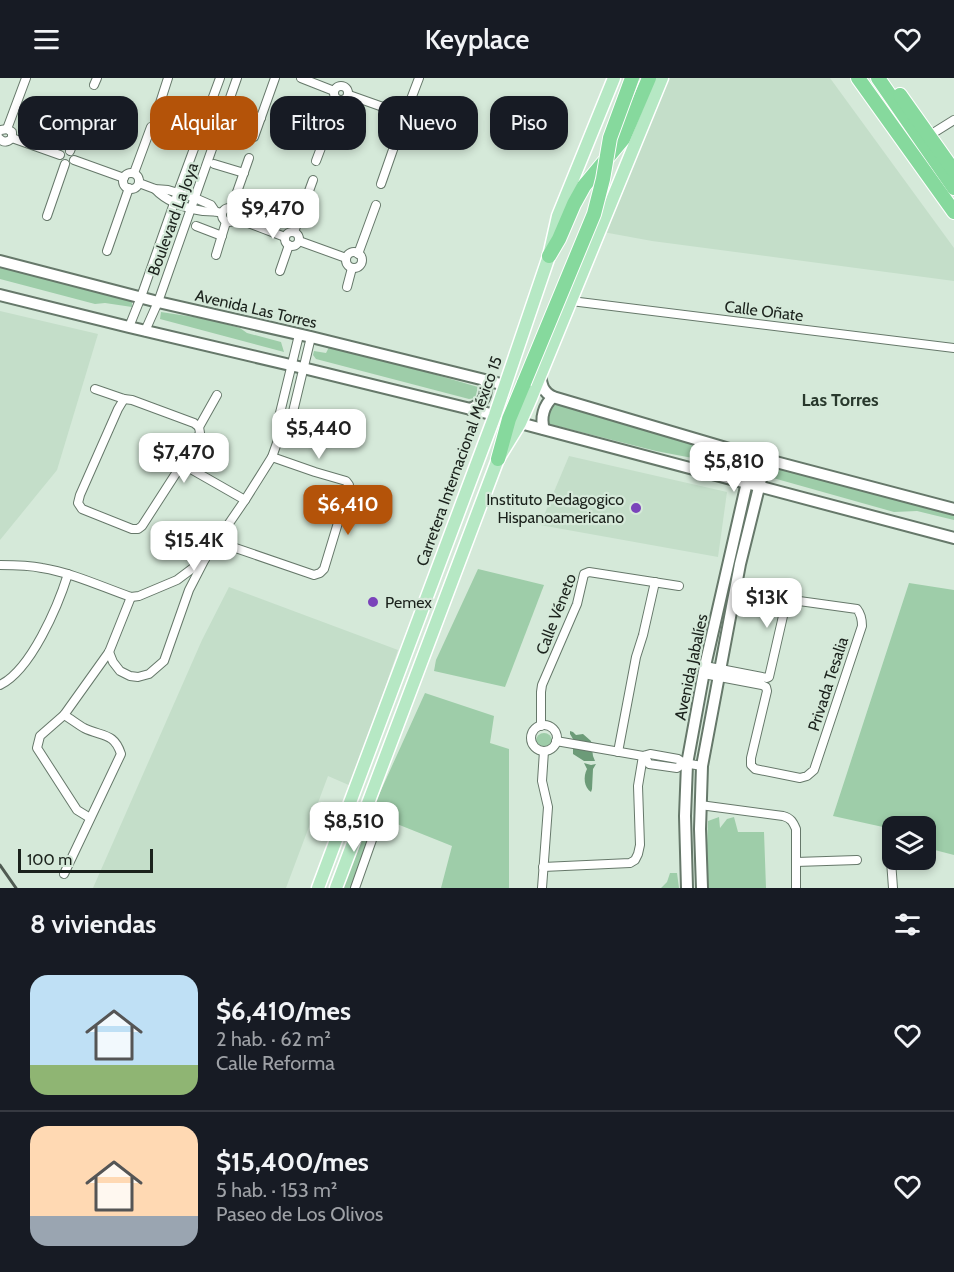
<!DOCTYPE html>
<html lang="es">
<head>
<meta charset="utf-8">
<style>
  :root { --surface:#171b24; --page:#242831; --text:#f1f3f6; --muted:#9ea1a6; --line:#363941; --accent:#b45309 }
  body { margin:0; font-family:Cabin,sans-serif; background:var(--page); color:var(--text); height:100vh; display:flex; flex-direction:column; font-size:22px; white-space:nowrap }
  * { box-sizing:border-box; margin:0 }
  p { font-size:20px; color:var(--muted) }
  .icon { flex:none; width:33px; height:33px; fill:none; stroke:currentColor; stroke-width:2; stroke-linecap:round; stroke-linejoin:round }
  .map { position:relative; height:810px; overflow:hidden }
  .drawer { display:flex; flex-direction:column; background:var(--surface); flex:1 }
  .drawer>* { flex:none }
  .top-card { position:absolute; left:18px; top:18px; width:600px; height:54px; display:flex; gap:12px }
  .controls { position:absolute; left:882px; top:738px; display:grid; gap:12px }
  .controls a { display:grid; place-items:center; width:54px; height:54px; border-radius:12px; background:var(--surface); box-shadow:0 3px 9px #0003; font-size:30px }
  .scale { position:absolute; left:18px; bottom:15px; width:135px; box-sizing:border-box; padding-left:6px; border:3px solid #1b221c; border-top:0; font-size:16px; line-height:21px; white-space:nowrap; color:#1b221c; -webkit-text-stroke:4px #d5e9d9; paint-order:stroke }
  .price { position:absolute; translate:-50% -51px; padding:0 14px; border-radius:12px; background:#fff; color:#222; font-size:20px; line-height:39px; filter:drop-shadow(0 2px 3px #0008) }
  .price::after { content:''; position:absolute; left:50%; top:36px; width:18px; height:14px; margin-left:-9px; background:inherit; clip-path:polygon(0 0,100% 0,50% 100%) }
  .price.selected { background:var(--accent); color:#fff }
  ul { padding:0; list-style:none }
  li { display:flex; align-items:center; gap:18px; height:150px; padding:0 30px }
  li+li { border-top:2px solid var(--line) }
  li span { display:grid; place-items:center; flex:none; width:168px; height:120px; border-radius:18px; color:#555 }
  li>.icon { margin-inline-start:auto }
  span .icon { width:72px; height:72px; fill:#fffc; stroke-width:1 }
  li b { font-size:26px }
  h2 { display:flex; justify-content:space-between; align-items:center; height:72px; padding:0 30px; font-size:26px }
  .pill { padding:0 21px; border-radius:18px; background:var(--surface); box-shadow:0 3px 9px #0003; font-size:21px; line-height:54px }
  .pill.selected { background:var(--accent); color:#fff }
  header { display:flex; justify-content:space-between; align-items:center; height:78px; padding:0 30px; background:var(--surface); font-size:27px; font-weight:600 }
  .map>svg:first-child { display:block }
</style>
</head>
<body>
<header><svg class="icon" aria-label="menu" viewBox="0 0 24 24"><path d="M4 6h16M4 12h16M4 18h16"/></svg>Keyplace<svg class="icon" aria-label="heart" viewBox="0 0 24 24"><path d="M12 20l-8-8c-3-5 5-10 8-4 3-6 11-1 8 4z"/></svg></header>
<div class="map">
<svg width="954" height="810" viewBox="0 0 954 810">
  <rect width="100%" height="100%" fill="#d5e9d9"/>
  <g fill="#c4dec9">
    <path d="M 667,0 L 830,0 L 954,170 L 954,203 L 652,163 L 603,154 Z"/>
    <path d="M 0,233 L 98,256 L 57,392 L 0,462 Z"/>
    <path d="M 569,378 L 727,414 L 718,479 L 540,447 Z"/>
    <path d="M 229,509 L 398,572 L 351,708 L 328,698 L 286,810 L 93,810 L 202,562 Z"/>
  </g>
  <g fill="#9ecda9">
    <path d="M 0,189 L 132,223 L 132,229 L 105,225 L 95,226 L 0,201 Z"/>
    <path d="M 161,234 L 207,241 L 240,250 L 247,255 L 281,264 L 284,274 L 160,241 Z"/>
    <path d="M 329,269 L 430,295 L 478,309 L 475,320 L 469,321 L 316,281 L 313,277 L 314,273 L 326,275 Z"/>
    <path d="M 570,324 L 744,377 C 744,386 737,387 729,387 L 656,373 L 549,346 C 544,327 555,326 570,324 Z"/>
    <path d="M 768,388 L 954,428 L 954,442 L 917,433 L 894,434 L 766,398 Z"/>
    <path d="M 478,491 L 544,507 L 505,609 L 434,593 L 436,582 Z"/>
    <path d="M 909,505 L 954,512 L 954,777 L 927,770 L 926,748 L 892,748 L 892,751 L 833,738 Z"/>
    <path d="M 425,615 L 494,638 L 490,665 L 509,671 L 509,810 L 441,810 L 452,768 L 387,742 L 372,755 L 355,810 L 341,810 L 368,741 Z"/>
    <circle cx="544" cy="663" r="8"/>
    <path d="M 719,739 L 720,750 L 727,741 L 734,739 L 738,754 L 764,754 L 766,810 L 708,810 L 707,768 L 708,743 Z"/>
    <path d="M 670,795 L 677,795 L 679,810 L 661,810 L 667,804 Z"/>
  </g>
  <g fill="#6c9b78">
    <path d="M 570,653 L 573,654 L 576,657 L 583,656 L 591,663 L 593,678 L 595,683 L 584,683 L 573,676 L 573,661 L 570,656 Z"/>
    <path d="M 584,685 L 591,687 L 596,686 L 593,691 L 592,711 L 591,714 C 584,709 583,699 587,691 Z"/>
  </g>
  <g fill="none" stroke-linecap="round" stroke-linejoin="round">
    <g stroke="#66786a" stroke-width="10">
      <g id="street">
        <path d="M 301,0 L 334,13"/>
        <path d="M 94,7 L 97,0"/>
        <circle cx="341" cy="15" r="7"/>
        <path d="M 349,17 L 397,34"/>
        <path d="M 159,28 L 168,0"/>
        <circle cx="405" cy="36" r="7"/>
        <path d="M 408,29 L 419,0"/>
        <path d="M 233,30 L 261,40"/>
        <path d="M 7,51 L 26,0"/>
        <path d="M 0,53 L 1,52 L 7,51 L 12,54 L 12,60 C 8,64 4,65 0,61"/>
        <path d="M 930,57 L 954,42"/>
        <path d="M 254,59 L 275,0"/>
        <path d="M 12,60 L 60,77"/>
        <path d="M 70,73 L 88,25"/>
        <path d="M 74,82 L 124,100"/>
        <path d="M 316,83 L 339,22"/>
        <path d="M 214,86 L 244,95"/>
        <path d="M 134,95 L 151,49"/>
        <circle cx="131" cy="103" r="8"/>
        <path d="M 139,105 L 155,111 L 168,112 L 195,120 L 211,127 L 215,133"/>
        <path d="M 381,106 L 403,43"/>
        <path d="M 155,111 C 167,124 185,130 203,133 C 210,133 215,133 222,135"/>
        <circle cx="229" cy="137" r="7"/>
        <path d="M 231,131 L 249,80"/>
        <path d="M 47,138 L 65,86"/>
        <path d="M 235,140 L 285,159"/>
        <path d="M 196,148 L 222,158"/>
        <path d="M 294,154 L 313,102"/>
        <circle cx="292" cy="161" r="7"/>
        <path d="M 299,163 L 346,180"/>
        <path d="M 107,173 L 129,110"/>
        <circle cx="354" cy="182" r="8"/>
        <path d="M 358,176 L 376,127"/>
        <path d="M 216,177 L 226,144"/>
        <path d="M 280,193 L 289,167"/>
        <path d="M 347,209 L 352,190"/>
        <path d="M 571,223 L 954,270"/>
        <path d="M 129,249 L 141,219 L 178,114 L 220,0"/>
        <path d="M 145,253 L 158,224 L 237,0"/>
        <path d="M 95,311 L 124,321 L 132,322 L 194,345 L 199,349"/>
        <path d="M 124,321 L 118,331 L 80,417 L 78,425 L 82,431 L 132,451 L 138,451 L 142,448 L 182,386 L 200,355 L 199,349 L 217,317"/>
        <path d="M 283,348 L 280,344 L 279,339 L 299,257"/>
        <path d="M 182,386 L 245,422"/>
        <path d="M 218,464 L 314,497 L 320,495 L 324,491 L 344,425 L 348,414 L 349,407 L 346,403 L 315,394 L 272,379"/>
        <path d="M 0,487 C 14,487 28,487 42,490 C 73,495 102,509 131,519 L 139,518 L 177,502 L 205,481"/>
        <path d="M 109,574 L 113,584 L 120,593 L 130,598 L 138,599 L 149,596 L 164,583 L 189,512 L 206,479 L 245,422 L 272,379 L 283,348 L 288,346 L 291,342 L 311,259"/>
        <path d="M 704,596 L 762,607 L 766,609 L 767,613 L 751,680 L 751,687 L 755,691 L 800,700 L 807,698 L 814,692 L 862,548 C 862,541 861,536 857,531 L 792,522 L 786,525 L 769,599 L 767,600 L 705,588"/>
        <path d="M 0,607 C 31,592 58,528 68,496"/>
        <circle cx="544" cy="660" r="13"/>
        <path d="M 541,648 L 541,614 L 542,607 L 577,526 L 584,496 L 589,494 L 679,508"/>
        <path d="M 556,663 L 643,678 L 650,676 L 678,681 L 684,685 L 702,688"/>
        <path d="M 618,674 L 636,579 L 643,557 L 655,504"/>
        <path d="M 644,678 L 649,686 L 677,690 L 684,685"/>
        <path d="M 700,727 L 783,738 C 791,740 793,744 796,751 L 796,810"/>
        <path d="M 90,740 L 77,732 L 37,670 L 40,658 L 64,637 L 109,574 L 131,519"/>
        <path d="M 890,769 L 893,810"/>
        <path d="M 796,784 L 857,782"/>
        <path d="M 543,789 L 630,785 L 635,782 L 638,776 L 640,767 L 638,708 L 643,678"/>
        <path d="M 64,796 L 121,676 C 114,654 102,659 84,650 C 77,646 71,641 64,637"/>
        <path d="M 355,810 L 373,759 L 363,739"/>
        <path d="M 542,810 L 548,729 L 542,703 L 544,673"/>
      </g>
    </g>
    <g stroke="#66786a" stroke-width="14">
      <g id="secondary">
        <path d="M 0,183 L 158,224 L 311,259 L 505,307"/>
        <path d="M 0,217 L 129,249 L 303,290 L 495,337"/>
        <path d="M 540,298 C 542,308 543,314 553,319 L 753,378 L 954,431"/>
        <path d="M 470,331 C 484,325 488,318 485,302"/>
        <path d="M 520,345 L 954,460"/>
        <path d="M 544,351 C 540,340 544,327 553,319"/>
        <path d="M 687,810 L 685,738 L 687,686 L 705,588 L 753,378"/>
        <path d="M 702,810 L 700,751 L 702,688 L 740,486 L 766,381"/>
      </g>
    </g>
    <g stroke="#fff" stroke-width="15">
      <g id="primary">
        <path d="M 318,810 L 495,337 L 549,178 L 558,138 L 614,0"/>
        <path d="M 336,810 L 498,381 L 520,345 L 531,320 L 662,0"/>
      </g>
    </g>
    <g stroke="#fff" stroke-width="16">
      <g id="highway">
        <path d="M 858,0 L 954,134"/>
        <path d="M 878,0 L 954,110"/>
        <path d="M 900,17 L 954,93"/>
        <path d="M 549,178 L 559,161 L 574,126 L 584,108 L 623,61 L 649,0"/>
        <path d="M 498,381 L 509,341 L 524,305"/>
      </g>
    </g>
    <use href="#street" stroke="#fff" stroke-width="8"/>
    <use href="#secondary" stroke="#fff" stroke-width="10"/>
    <use href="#primary" stroke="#b6e8c4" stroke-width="12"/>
    <use href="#highway" stroke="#86d99d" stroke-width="14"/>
    <path stroke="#505b52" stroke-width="3" d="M 0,787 L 16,810"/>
    <g stroke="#fff" stroke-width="16" stroke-linecap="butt">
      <path id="highway-bridge" d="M 524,305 L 594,136 L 603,101 L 610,60 L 632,0"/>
    </g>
    <use href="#highway-bridge" stroke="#86d99d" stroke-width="14"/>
  </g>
  <g fill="#7a43ba" stroke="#d5e9d9" stroke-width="2">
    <circle cx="636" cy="430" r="6"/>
    <circle cx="373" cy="524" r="6"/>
  </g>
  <g text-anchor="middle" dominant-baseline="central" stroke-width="4.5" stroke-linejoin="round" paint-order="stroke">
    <g font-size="16" fill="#1b221c" stroke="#d5e9d9">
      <text transform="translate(173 141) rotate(-70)">Boulevard La Joya</text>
      <text transform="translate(256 231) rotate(13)">Avenida Las Torres</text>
      <text transform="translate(764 233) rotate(7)">Calle Oñate</text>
      <text transform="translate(459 383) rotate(-70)">Carretera Internacional México 15</text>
      <text transform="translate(556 536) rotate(-69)">Calle Véneto</text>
      <text transform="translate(691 589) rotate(-78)">Avenida Jabalíes</text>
      <text transform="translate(828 606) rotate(-72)">Privada Tesalia</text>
    </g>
    <g font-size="16" fill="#1b221c" stroke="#d5e9d9" text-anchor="end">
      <text x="624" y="421">Instituto Pedagogico<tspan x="624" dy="18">Hispanoamericano</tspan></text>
      <text x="385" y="524" text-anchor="start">Pemex</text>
    </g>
    <g font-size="18" font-weight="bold" fill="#29392d" stroke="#d5e9d9">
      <text x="840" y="322">Las Torres</text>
    </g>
  </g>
</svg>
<div class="controls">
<a><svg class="icon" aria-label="layers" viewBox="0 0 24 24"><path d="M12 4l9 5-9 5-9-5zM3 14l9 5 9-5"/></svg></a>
</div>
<div class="scale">100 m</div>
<b class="price" style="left:273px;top:162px">$9,470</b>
<b class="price" style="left:319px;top:382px">$5,440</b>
<b class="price" style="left:184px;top:406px">$7,470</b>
<b class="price" style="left:734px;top:415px">$5,810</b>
<b class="price selected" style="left:348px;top:458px">$6,410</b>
<b class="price" style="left:194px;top:494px">$15.4K</b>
<b class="price" style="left:767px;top:551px">$13K</b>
<b class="price" style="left:354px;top:775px">$8,510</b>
<div class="top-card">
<a class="pill">Comprar</a>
<a class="pill selected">Alquilar</a>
<a class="pill">Filtros</a>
<a class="pill">Nuevo</a>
<a class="pill">Piso</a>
</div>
</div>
<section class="drawer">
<h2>8 viviendas<svg class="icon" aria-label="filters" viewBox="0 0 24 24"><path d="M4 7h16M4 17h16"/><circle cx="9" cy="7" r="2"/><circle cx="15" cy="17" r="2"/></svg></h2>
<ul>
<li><span style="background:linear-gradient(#bfe0f5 75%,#8fb573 0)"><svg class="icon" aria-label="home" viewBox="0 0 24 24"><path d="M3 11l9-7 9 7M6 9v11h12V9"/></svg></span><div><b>$6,410/mes</b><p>2 hab. · 62 m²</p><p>Calle Reforma</p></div><svg class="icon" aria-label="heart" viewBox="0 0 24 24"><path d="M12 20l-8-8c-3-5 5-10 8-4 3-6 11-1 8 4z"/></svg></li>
<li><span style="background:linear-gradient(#ffd9b3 75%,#9aa5b1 0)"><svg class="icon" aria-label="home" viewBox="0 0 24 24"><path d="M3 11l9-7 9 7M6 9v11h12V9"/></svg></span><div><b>$15,400/mes</b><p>5 hab. · 153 m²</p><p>Paseo de Los Olivos</p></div><svg class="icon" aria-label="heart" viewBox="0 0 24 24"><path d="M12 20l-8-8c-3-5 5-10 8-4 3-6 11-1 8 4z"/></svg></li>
</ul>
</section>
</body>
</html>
